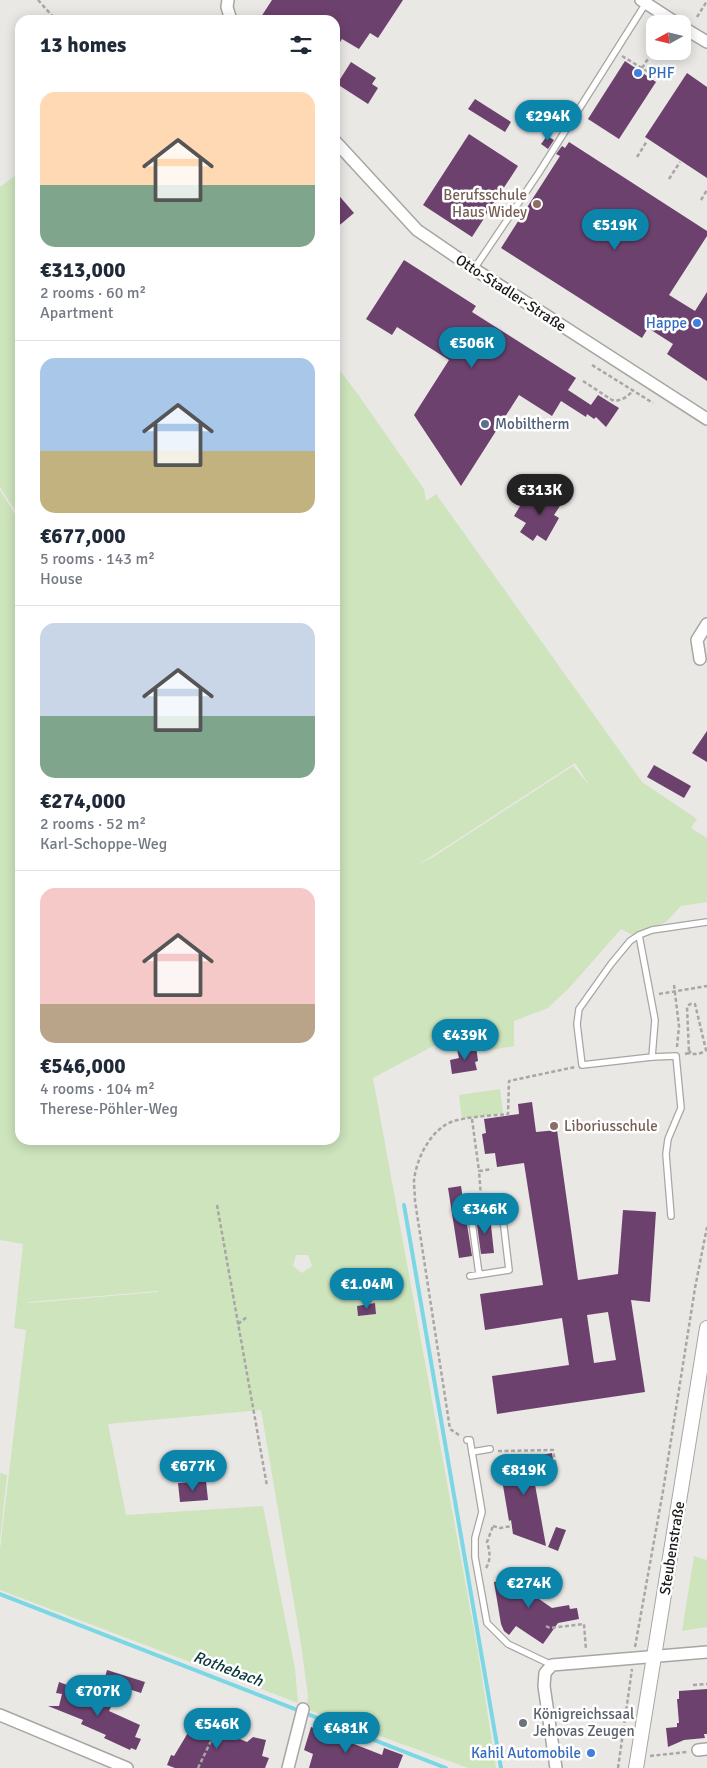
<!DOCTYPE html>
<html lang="en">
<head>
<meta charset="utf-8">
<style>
  :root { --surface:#fff; --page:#f2f2f3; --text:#1f2937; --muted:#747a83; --line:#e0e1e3; --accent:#0c85aa }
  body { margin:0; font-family:Signika,sans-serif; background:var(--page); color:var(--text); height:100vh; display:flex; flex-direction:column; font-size:19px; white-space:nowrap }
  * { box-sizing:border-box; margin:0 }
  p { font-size:16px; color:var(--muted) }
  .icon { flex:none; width:28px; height:28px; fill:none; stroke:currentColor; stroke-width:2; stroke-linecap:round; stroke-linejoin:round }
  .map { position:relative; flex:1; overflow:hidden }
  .drawer { position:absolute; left:15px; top:15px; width:325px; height:1130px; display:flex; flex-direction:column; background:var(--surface); border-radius:15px; box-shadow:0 2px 12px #0003 }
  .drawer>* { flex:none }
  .needle { width:32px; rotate:262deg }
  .tools { position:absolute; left:646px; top:15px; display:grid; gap:10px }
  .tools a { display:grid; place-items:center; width:45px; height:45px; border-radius:10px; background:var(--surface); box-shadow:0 2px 12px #0003; font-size:25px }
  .price { position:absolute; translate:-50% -42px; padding:0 11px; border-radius:18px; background:var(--accent); color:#fff; font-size:16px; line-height:32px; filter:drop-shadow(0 1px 2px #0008) }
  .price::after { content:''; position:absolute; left:50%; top:30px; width:15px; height:11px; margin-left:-8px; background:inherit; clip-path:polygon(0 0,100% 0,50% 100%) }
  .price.active { background:#222; color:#fff }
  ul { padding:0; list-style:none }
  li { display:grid; align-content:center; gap:10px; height:265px; padding:0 25px }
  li+li { border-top:1px solid var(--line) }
  li span { display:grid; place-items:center; height:155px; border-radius:15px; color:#555 }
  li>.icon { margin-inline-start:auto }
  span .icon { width:90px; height:90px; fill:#fffc; stroke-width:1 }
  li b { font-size:21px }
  h2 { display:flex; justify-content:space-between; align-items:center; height:60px; padding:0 25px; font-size:21px }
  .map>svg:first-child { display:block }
</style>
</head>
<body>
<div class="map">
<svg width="707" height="1768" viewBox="0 0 707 1768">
  <rect width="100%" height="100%" fill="#eae8e5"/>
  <g fill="#cde4bc" fill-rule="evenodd">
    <path d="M 20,172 L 20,518 L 0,487 L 0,187 Z"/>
    <path d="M 335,364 L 357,393 L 424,489 L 426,501 L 436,494 L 642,782 L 697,819 L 691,828 L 707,838 L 707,902 L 681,906 L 666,922 L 634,936 L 621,929 L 570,987 L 548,1008 L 514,1021 L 514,1046 L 490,1050 L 467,1028 L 373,1078 L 478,1652 L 496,1768 L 468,1768 L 306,1709 L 308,1696 L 301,1644 L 261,1410 L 108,1424 L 126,1515 L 263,1506 L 295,1669 L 298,1703 L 0,1590 L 0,1549 L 26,1330 L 14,1328 L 23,1244 L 0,1240 L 0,490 L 20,522 L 20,1140 L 335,1140 ZM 575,763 L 590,786 L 573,766 L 430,859 L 416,865 L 429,858 ZM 296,1255 L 308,1255 L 312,1266 L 302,1273 L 293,1266 ZM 158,1291 L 158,1292 L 29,1303 L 29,1302 ZM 375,1304 L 376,1314 L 358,1316 L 357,1306 Z"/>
    <path d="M 500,1089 L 503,1113 L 462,1119 L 459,1095 Z"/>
    <path d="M 0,1473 L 7,1475 L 0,1540 Z"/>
    <path d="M 694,1556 L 707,1560 L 707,1627 L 682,1631 Z"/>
  </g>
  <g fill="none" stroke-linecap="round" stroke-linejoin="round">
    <g stroke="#7bd7e3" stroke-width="4">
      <path d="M 404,1205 L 501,1768"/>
      <path d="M 0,1594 L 446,1768"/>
    </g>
  </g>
  <g fill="#6d416d" fill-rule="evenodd">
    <path d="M 272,0 L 403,0 L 378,38 L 370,33 L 359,49 L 342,39 L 335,50 L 335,20 L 259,20 Z"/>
    <path d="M 625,61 L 656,82 L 619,139 L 588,119 Z"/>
    <path d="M 351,62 L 376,78 L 372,84 L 378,88 L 368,104 L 337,84 Z"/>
    <path d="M 687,73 L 707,87 L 707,178 L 645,137 Z"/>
    <path d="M 475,99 L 511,122 L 505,132 L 468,109 Z"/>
    <path d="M 469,134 L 518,166 L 472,237 L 423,205 Z"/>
    <path d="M 547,136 L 554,140 L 548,149 L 541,144 Z"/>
    <path d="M 569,142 L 707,231 L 707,236 L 669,295 L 695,311 L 707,292 L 707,381 L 667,354 L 673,344 L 648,328 L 642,338 L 501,248 L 560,156 L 556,154 L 562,146 L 565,148 Z"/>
    <path d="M 335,191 L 354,213 L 335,229 Z"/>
    <path d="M 404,260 L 476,306 L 472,312 L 576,378 L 568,390 L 591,405 L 598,395 L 619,408 L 606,427 L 596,417 L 594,419 L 587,414 L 586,417 L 561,401 L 552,416 L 519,395 L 461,486 L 414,415 L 449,360 L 397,327 L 392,335 L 366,319 Z"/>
    <path d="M 553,488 L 566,497 L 554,515 L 559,518 L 546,541 L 537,535 L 533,541 L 520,532 L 526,523 L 514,516 L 525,498 L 540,508 Z"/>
    <path d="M 707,731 L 707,762 L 692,753 Z"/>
    <path d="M 654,765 L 691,786 L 684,798 L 647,777 Z"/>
    <path d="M 476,1046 L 478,1061 L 475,1062 L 477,1070 L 452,1074 L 450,1060 L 459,1058 L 457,1049 Z"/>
    <path d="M 532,1102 L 536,1132 L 557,1130 L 578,1280 L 618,1274 L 623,1210 L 656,1212 L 650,1302 L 631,1300 L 645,1392 L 497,1414 L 492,1376 L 569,1365 L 562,1318 L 485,1330 L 480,1294 L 543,1285 L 524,1163 L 497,1167 L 495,1153 L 485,1154 L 482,1134 L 486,1133 L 484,1119 L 519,1114 L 518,1104 ZM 608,1312 L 616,1360 L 594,1363 L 587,1315 Z"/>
    <path d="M 461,1186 L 472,1256 L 459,1258 L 448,1188 Z"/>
    <path d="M 490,1216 L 494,1253 L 481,1254 L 476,1218 Z"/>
    <path d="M 375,1303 L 376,1314 L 358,1316 L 357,1306 Z"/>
    <path d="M 552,1453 L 554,1465 L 532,1468 L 546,1546 L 513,1534 L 511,1520 L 509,1521 L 499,1462 Z"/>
    <path d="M 206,1481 L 208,1500 L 180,1502 L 178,1483 Z"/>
    <path d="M 556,1527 L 566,1530 L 558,1551 L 548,1547 Z"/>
    <path d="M 531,1575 L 532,1582 L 536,1581 L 539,1599 L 552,1608 L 569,1605 L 570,1609 L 577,1608 L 579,1619 L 558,1623 L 543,1644 L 516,1626 L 509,1635 L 504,1631 L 501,1624 L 494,1582 Z"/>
    <path d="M 107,1670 L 145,1682 L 141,1693 L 104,1681 Z"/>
    <path d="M 59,1682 L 94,1695 L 93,1699 L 111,1707 L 109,1711 L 140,1725 L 135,1737 L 141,1739 L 136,1750 L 131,1748 L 130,1750 L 104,1738 L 106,1735 L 81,1724 L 83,1720 L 48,1706 L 59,1706 L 62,1694 L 56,1693 Z"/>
    <path d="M 707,1689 L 707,1734 L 704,1734 L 705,1738 L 684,1740 L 668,1747 L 666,1728 L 677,1727 L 677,1723 L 679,1723 L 677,1699 L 679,1699 L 679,1691 Z"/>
    <path d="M 193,1716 L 209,1722 L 207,1725 L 247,1742 L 253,1737 L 266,1740 L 262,1756 L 269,1758 L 265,1768 L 175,1768 L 167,1765 L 171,1755 L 174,1756 L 189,1731 L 187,1730 Z"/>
    <path d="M 311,1727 L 382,1755 L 384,1748 L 403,1755 L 398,1768 L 309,1768 L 313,1754 L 304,1750 Z"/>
  </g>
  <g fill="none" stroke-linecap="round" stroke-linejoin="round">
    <g stroke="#a8a6a3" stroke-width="8">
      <g id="service">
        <path d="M 474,269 L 538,174 L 646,3"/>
        <path d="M 639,935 L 655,1020 L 652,1057 L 582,1065 L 577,1024 L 579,1009 L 611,964 L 630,941 L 639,935 L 652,930 L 707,922"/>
        <path d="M 652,1057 L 676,1056 L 681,1108 L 668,1139 L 666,1154 L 671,1216"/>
        <path d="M 470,1276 L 509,1270 L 503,1219 L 482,1206 L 470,1208 L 479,1274"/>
        <path d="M 467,1440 L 470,1440 L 482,1512 L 475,1538 L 475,1557 L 487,1623 L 508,1644 L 552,1665"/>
        <path d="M 472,1452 L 490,1449"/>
      </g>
    </g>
    <g stroke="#a8a6a3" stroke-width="14">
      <g id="minor">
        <path d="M 228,0 L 227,7 L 231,20"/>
        <path d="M 641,0 L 678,24"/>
        <path d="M 682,27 L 707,42"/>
        <path d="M 335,141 L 417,230 L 474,269 L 707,419"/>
        <path d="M 700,659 L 697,640 L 707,624"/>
        <path d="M 0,1715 L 127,1768"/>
        <path d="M 698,1750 L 707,1749"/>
        <path d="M 288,1768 L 303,1709"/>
        <path d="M 556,1768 L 544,1686 L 545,1673 L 552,1665 L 707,1652"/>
      </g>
    </g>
    <g stroke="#a8a6a3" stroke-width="16">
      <path id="tertiary" d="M 636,1768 L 707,1328"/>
    </g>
    <g stroke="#a9a7a5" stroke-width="2.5" stroke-dasharray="4 2.5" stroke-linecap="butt">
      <path d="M 38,0 L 56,20"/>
      <path d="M 697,17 L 707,1"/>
      <path d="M 622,56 L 660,79"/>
      <path d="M 642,68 L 655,48"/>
      <path d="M 637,157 L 647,141"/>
      <path d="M 669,179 L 680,162"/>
      <path d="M 701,200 L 707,190"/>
      <path d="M 592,365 L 653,403"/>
      <path d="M 583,381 L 612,400 C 620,402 628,397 633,390"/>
      <path d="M 674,985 L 679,1026 L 677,1047"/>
      <path d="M 659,994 L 707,986"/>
      <path d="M 685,1054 L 689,1053 L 687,1007 L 690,1004 L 695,1004 L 706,1050 C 701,1054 695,1055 689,1053 L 692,1050"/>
      <path d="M 472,1119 L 479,1171"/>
      <path d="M 481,1197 L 479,1171 L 492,1169"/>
      <path d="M 217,1205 L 267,1486"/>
      <path d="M 238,1324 L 248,1316"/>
      <path d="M 459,1435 L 450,1429 L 415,1201 C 415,1194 414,1187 414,1181 C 416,1159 431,1128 454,1121 C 471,1116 491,1116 508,1114 L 509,1081 L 575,1067"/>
      <path d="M 498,1451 L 553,1450 L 556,1466"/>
      <path d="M 493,1526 L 500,1528 L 512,1526"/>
      <path d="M 486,1568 C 491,1560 490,1551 487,1542 L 493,1526"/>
      <path d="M 546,1626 L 550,1628 L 584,1624 L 586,1650"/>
      <path d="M 635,1647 L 663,1491 L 695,1288 L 707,1227"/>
      <path d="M 693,1685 L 707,1684"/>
      <path d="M 650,1756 L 687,1752"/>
      <path d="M 198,1768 L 211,1741"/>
      <path d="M 618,1768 L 632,1669"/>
    </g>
    <use href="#service" stroke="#fff" stroke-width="5.5"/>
    <use href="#minor" stroke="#fff" stroke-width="11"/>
    <use href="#tertiary" stroke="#fff" stroke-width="14"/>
  </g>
  <g fill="#3f7fe0" stroke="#fff" stroke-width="2">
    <circle cx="638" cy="73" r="5"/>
    <circle cx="697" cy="323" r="5"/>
    <circle cx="591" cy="1753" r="5"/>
  </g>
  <g fill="#8d6e63" stroke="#fff" stroke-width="2">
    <circle cx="537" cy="204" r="5"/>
    <circle cx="554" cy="1126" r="5"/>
  </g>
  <circle fill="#5c6f8a" stroke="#fff" stroke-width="2" cx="485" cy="424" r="5"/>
  <circle fill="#6b7280" stroke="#fff" stroke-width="2" cx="523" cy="1723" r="5"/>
  <g text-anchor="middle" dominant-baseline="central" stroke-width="5" stroke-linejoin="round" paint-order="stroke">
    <g font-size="15" fill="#366cbe" stroke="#fff" text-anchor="end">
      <text x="648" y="73" text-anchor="start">PHF</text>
      <text x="687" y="323">Happe</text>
      <text x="581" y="1753">Kahil Automobile</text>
    </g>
    <g font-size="15" fill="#785e54" stroke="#fff" text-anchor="end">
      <text x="527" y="195">Berufsschule<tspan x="527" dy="17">Haus Widey</tspan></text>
      <text x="564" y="1126" text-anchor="start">Liboriusschule</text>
    </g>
    <g font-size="15" fill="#1b1b1a" stroke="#fff">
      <text transform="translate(511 293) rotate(33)">Otto-Stadler-Straße</text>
      <text transform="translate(672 1548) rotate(-81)">Steubenstraße</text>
    </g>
    <g font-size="15" fill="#4e5e75" stroke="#fff" text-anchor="start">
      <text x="495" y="424">Mobiltherm</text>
    </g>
    <g font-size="15" fill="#5b616d" stroke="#fff" text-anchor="start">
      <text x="533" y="1714">Königreichssaal<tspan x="533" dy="17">Jehovas Zeugen</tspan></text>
    </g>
    <g font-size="16" font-style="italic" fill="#0c393e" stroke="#fff">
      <text transform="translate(228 1669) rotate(21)">Rothebach</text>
    </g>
  </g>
</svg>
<div class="tools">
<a><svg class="needle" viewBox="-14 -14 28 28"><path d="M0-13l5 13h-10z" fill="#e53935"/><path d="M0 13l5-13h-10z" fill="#747a83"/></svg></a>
</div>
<b class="price" style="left:548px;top:142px">€294K</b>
<b class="price" style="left:615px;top:251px">€519K</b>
<b class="price" style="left:472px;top:369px">€506K</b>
<b class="price active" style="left:540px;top:516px">€313K</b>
<b class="price" style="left:465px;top:1061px">€439K</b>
<b class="price" style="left:485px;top:1235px">€346K</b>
<b class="price" style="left:367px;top:1310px">€1.04M</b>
<b class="price" style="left:193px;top:1492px">€677K</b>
<b class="price" style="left:524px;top:1496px">€819K</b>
<b class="price" style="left:529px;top:1609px">€274K</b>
<b class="price" style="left:98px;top:1717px">€707K</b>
<b class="price" style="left:217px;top:1750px">€546K</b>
<b class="price" style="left:346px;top:1754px">€481K</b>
<section class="drawer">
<h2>13 homes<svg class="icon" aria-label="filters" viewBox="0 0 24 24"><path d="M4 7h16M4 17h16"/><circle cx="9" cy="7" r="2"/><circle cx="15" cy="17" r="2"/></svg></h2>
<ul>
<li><span style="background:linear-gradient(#ffd9b3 60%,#7fa58c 0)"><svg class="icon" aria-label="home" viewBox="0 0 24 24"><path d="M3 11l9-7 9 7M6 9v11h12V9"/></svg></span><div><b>€313,000</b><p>2 rooms · 60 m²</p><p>Apartment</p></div></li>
<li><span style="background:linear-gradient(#a9c7e8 60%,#c2b280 0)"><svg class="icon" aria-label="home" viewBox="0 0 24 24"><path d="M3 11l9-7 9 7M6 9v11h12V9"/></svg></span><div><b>€677,000</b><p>5 rooms · 143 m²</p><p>House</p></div></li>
<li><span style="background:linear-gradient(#c9d6e8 60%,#7fa58c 0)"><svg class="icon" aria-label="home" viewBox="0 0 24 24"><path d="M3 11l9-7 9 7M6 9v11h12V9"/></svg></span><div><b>€274,000</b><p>2 rooms · 52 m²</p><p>Karl-Schoppe-Weg</p></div></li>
<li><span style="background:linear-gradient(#f6c9c9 75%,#b9a48a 0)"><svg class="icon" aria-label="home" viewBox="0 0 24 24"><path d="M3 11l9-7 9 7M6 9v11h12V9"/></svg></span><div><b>€546,000</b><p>4 rooms · 104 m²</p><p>Therese-Pöhler-Weg</p></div></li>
</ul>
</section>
</div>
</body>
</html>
